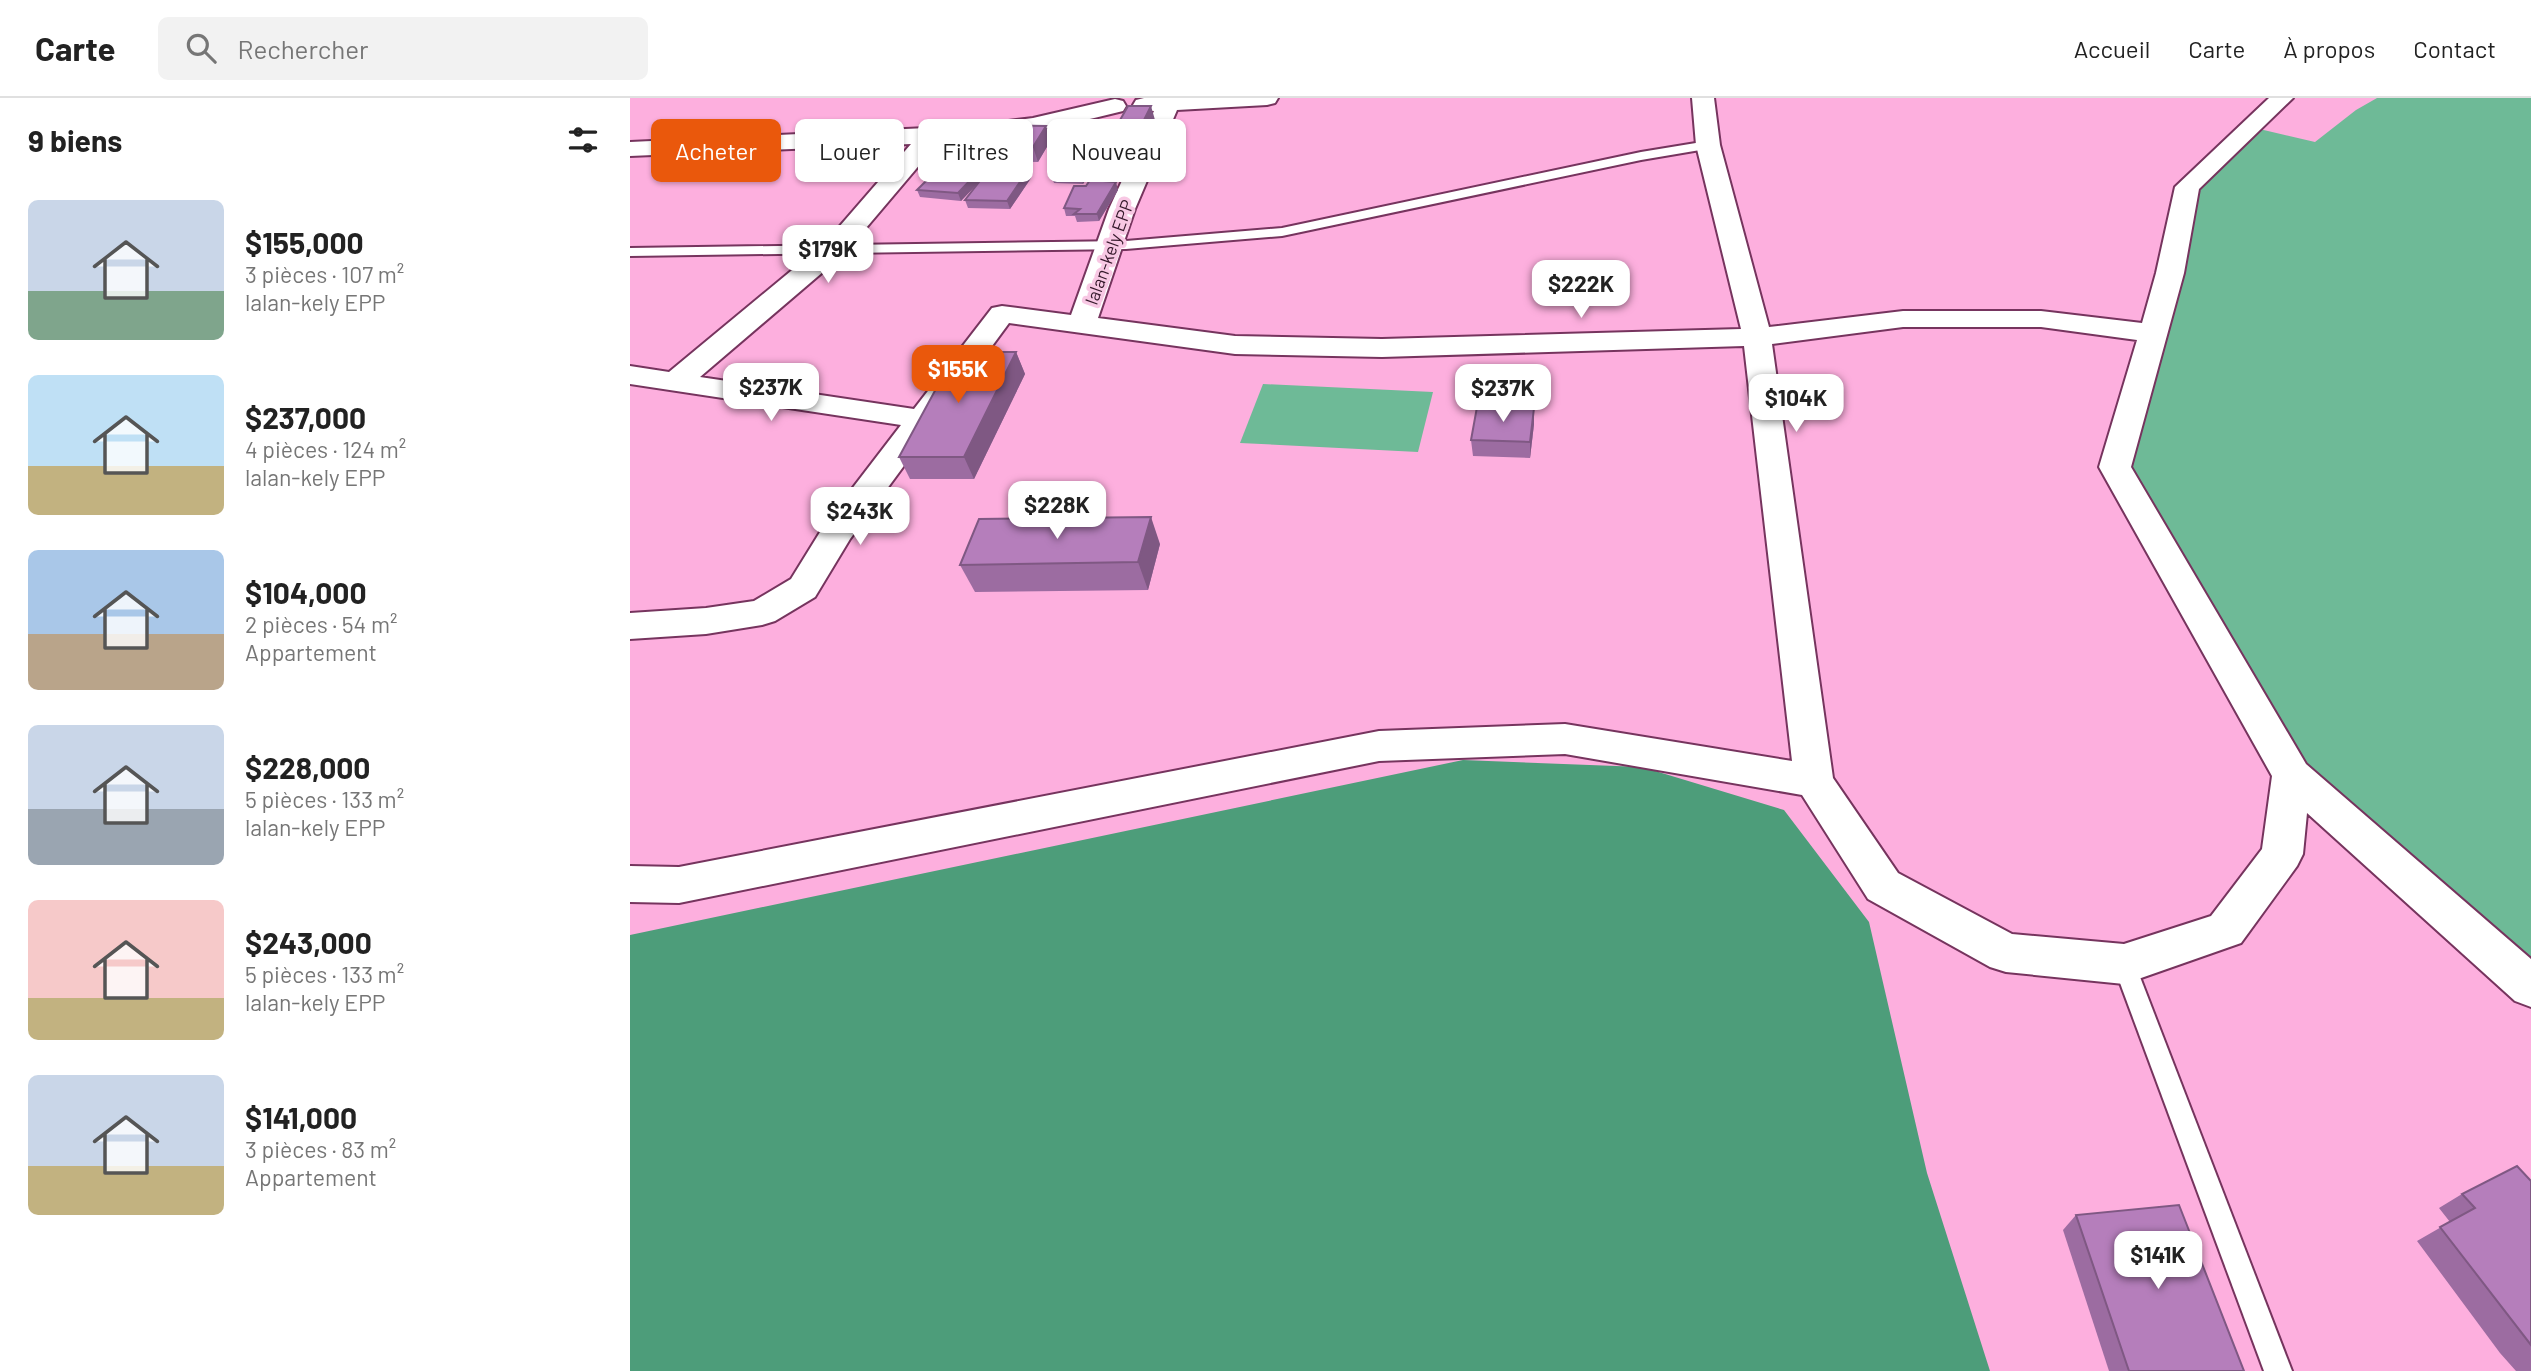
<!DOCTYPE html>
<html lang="fr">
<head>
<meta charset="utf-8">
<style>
  :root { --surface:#fff; --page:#f2f2f2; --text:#222; --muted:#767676; --line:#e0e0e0; --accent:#ea580c }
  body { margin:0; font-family:Barlow,sans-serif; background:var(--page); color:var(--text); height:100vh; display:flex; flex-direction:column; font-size:26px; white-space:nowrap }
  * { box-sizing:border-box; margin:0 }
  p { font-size:23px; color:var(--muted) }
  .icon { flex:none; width:38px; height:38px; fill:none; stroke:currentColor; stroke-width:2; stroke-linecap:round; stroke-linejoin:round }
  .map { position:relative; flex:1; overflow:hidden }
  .drawer { display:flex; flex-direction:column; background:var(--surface); width:630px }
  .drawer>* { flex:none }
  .banner { position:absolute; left:21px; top:21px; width:665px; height:63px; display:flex; gap:14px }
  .price { position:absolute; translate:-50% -60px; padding:0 16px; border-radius:14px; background:#fff; color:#222; font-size:23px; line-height:46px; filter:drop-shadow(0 2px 4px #0008) }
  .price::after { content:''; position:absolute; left:50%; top:42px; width:21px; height:16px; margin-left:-10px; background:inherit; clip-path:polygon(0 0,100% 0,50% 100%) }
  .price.selected { background:var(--accent); color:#fff }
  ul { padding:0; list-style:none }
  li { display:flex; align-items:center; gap:21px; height:175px; padding:0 28px }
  li span { display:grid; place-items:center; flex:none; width:196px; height:140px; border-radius:10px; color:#555 }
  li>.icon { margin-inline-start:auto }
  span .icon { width:84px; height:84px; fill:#fffc; stroke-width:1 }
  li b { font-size:30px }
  h2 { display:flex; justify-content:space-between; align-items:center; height:84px; padding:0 28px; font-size:30px }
  .pill { padding:0 24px; border-radius:10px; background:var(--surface); box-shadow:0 2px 5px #0004; font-size:24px; line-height:63px }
  .pill.selected { background:var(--accent); color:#fff }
  header { display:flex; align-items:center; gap:42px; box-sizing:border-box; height:98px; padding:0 35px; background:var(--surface); border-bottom:2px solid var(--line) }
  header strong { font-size:33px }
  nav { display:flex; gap:38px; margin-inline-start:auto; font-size:24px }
  .search { width:490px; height:63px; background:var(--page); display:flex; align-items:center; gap:18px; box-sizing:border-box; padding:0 24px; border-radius:10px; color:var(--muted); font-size:26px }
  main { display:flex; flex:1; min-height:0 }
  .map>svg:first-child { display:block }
</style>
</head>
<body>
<header>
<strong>Carte</strong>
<div class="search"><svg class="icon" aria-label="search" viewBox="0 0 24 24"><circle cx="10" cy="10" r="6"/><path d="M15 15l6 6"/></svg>Rechercher</div>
<nav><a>Accueil</a><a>Carte</a><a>À propos</a><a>Contact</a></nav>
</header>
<main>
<section class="drawer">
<h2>9 biens<svg class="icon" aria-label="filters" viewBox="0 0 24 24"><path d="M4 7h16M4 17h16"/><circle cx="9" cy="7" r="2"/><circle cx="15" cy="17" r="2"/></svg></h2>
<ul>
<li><span style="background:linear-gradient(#c9d6e8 65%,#7fa58c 0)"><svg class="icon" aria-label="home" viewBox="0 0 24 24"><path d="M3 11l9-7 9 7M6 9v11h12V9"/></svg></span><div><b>$155,000</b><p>3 pièces · 107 m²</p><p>lalan-kely EPP</p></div></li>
<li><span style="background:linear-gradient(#bfe0f5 65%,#c2b280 0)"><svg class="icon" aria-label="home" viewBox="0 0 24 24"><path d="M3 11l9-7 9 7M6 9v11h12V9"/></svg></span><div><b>$237,000</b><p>4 pièces · 124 m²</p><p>lalan-kely EPP</p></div></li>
<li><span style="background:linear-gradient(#a9c7e8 60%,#b9a48a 0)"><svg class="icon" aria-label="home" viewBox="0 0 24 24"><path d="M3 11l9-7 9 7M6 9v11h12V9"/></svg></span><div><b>$104,000</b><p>2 pièces · 54 m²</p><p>Appartement</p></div></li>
<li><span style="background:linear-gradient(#c9d6e8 60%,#9aa5b1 0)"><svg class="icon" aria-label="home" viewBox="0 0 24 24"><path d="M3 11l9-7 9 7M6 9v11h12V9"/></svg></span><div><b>$228,000</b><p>5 pièces · 133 m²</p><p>lalan-kely EPP</p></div></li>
<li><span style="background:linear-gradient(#f6c9c9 70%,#c2b280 0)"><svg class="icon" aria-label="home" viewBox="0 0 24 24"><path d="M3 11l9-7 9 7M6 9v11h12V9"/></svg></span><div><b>$243,000</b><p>5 pièces · 133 m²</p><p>lalan-kely EPP</p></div></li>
<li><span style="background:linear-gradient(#c9d6e8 65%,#c2b280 0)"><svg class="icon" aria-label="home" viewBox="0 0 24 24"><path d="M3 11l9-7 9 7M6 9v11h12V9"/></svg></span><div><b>$141,000</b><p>3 pièces · 83 m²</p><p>Appartement</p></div></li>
</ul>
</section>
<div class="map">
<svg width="1901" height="1273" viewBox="0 0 1901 1273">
  <rect width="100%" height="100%" fill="#fdafde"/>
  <g fill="#6eba97">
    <path d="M 1747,0 L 1901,0 L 1901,889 L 1662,677 L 1485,369 L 1557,89 L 1621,29 L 1685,44 L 1726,12 Z"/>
    <path d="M 633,286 L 803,294 L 788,354 L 610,345 Z"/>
  </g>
  <path fill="#4d9d7a" d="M 833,662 L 1012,669 L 1154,712 L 1239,824 L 1297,1075 L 1360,1273 L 0,1273 L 0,837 Z"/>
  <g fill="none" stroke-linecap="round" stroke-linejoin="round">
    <g stroke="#76345e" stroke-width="4">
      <g id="lane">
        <path d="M 1078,43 L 1084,47 L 1082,50 L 1011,62 L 652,138 L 496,151 L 0,158 L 0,150 L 496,143 L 652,130 L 1011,54 Z"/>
        <path d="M 1494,856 L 1502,859 L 1505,866 L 1662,1273 L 1634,1273 L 1483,866 L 1486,859 Z"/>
      </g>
    </g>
    <g stroke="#76345e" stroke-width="4">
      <path id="street" d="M 514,0 L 648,0 L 645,5 L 637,7 L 547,12 L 505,111 L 468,220 L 605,238 L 752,241 L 1111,231 L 1066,47 L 1062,0 L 1084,0 L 1090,47 L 1139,229 L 1273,213 L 1411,213 L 1512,225 L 1526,175 L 1545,89 L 1639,0 L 1663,0 L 1569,91 L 1554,175 L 1501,369 L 1676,666 L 1901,861 L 1901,909 L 1885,903 L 1677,715 L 1673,756 L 1667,768 L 1611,845 L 1494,886 L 1376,874 L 1360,869 L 1238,801 L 1172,697 L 935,656 L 749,663 L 49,805 L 0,804 L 0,768 L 49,769 L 749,633 L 935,626 L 1162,663 L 1114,248 L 752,259 L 605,256 L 379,225 L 220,441 L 185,499 L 145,523 L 132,527 L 76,536 L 0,541 L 0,515 L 76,510 L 124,503 L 161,481 L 195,426 L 271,327 L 0,286 L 0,268 L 39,274 L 196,144 L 281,46 L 0,58 L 0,44 L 339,28 L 403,20 L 485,1 L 493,3 L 496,8 L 493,13 C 432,28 371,41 308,45 L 214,156 L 70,279 L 284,311 L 362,210 L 372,208 L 441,217 L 479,111 L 524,13 L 506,12 L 503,7 L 506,2 ZM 1273,229 L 1411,229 L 1507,242 L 1469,369 L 1642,678 L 1632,751 L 1581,818 L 1494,846 L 1382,836 L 1268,775 L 1203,680 L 1142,246 Z"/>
    </g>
    <use href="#lane" fill="#fff" fill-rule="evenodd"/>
    <use href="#street" fill="#fff" fill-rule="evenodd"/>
  </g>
  <g fill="#9c6ca1">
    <path d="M 525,22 L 514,44 L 492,43 L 493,48 L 484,63 L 462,62 L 464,68 L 453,86 L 424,85 L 421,77 L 437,60 L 435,53 L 447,39 L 463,24 L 467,36 L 450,39 L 489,41 L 486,29 Z"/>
    <path d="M 421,42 L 408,64 L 350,63 L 344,48 Z"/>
    <path d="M 350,73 L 348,75 L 351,81 L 401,80 L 380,111 L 338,110 L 335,102 L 349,84 L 331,103 L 290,99 L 287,92 Z"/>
    <path d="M 456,88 L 488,92 L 469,123 L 447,124 L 445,118 L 436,118 L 434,110 Z"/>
    <path d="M 386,254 L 395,276 L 344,381 L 280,381 L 269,359 Z"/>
    <path d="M 904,326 L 900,360 L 843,358 L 841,342 Z"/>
    <path d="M 530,446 L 518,492 L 345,494 L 330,467 Z"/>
    <path d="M 1901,1083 L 1901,1273 L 1886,1273 L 1870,1255 L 1787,1143 L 1820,1124 L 1809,1110 L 1832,1096 Z"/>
    <path d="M 1446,1117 L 1614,1273 L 1479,1273 L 1433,1132 Z"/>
  </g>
  <g fill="#7f5883">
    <path d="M 521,8 L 525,22 L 514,44 L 510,30 Z"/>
    <path d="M 416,28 L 421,42 L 408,64 L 403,49 Z"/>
    <path d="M 464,28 L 467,36 L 447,39 L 445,32 Z"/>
    <path d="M 491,41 L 493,48 L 484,63 L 481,55 Z"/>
    <path d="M 461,61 L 464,68 L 453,86 L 451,78 Z"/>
    <path d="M 347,65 L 350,73 L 348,75 L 351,82 L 331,103 L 328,95 L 339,74 Z"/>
    <path d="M 398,72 L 401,80 L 380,111 L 377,103 Z"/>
    <path d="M 486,84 L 488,92 L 469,123 L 467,116 Z"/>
    <path d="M 386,254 L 395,276 L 344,381 L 334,359 Z"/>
    <path d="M 904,310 L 904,326 L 900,360 L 900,344 Z"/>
    <path d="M 521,419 L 530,446 L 518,492 L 508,464 Z"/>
  </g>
  <g fill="#b57ebb" stroke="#7f5883" stroke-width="2">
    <path d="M 498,8 L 521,8 L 510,30 L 486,29 Z"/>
    <path d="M 463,24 L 464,28 L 445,32 L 445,27 Z"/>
    <path d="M 359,27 L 416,28 L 403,49 L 344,48 Z"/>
    <path d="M 446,39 L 491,41 L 481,55 L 435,53 Z"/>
    <path d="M 433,60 L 461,61 L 451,78 L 421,77 Z"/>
    <path d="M 316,63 L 347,65 L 339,74 L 348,74 L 328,95 L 287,92 Z"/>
    <path d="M 360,70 L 398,72 L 377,103 L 335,102 Z"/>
    <path d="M 460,82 L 486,84 L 467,116 L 444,116 L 450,111 L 434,110 L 444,88 L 456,88 Z"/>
    <path d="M 326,254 L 386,254 L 334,359 L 269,359 Z"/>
    <path d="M 847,309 L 904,310 L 900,344 L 841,342 Z"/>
    <path d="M 521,419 L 508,464 L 330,467 L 349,421 Z"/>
    <path d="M 1887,1068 L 1901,1083 L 1901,1247 L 1810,1129 L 1845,1110 L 1832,1096 Z"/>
    <path d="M 1549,1107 L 1614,1273 L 1499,1273 L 1446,1117 Z"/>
  </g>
  <g text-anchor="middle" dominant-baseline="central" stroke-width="7" stroke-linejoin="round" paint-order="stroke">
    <g font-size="18" fill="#34182a" stroke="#f8c8e4">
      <text transform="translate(479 154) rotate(-70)">lalan-kely EPP</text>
    </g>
  </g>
</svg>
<b class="price" style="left:198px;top:187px">$179K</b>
<b class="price" style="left:951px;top:222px">$222K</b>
<b class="price selected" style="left:328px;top:307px">$155K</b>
<b class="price" style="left:141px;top:325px">$237K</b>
<b class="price" style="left:873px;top:326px">$237K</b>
<b class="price" style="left:1166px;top:336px">$104K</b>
<b class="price" style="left:427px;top:443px">$228K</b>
<b class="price" style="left:230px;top:449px">$243K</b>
<b class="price" style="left:1528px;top:1193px">$141K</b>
<div class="banner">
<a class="pill selected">Acheter</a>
<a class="pill">Louer</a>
<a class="pill">Filtres</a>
<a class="pill">Nouveau</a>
</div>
</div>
</main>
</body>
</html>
